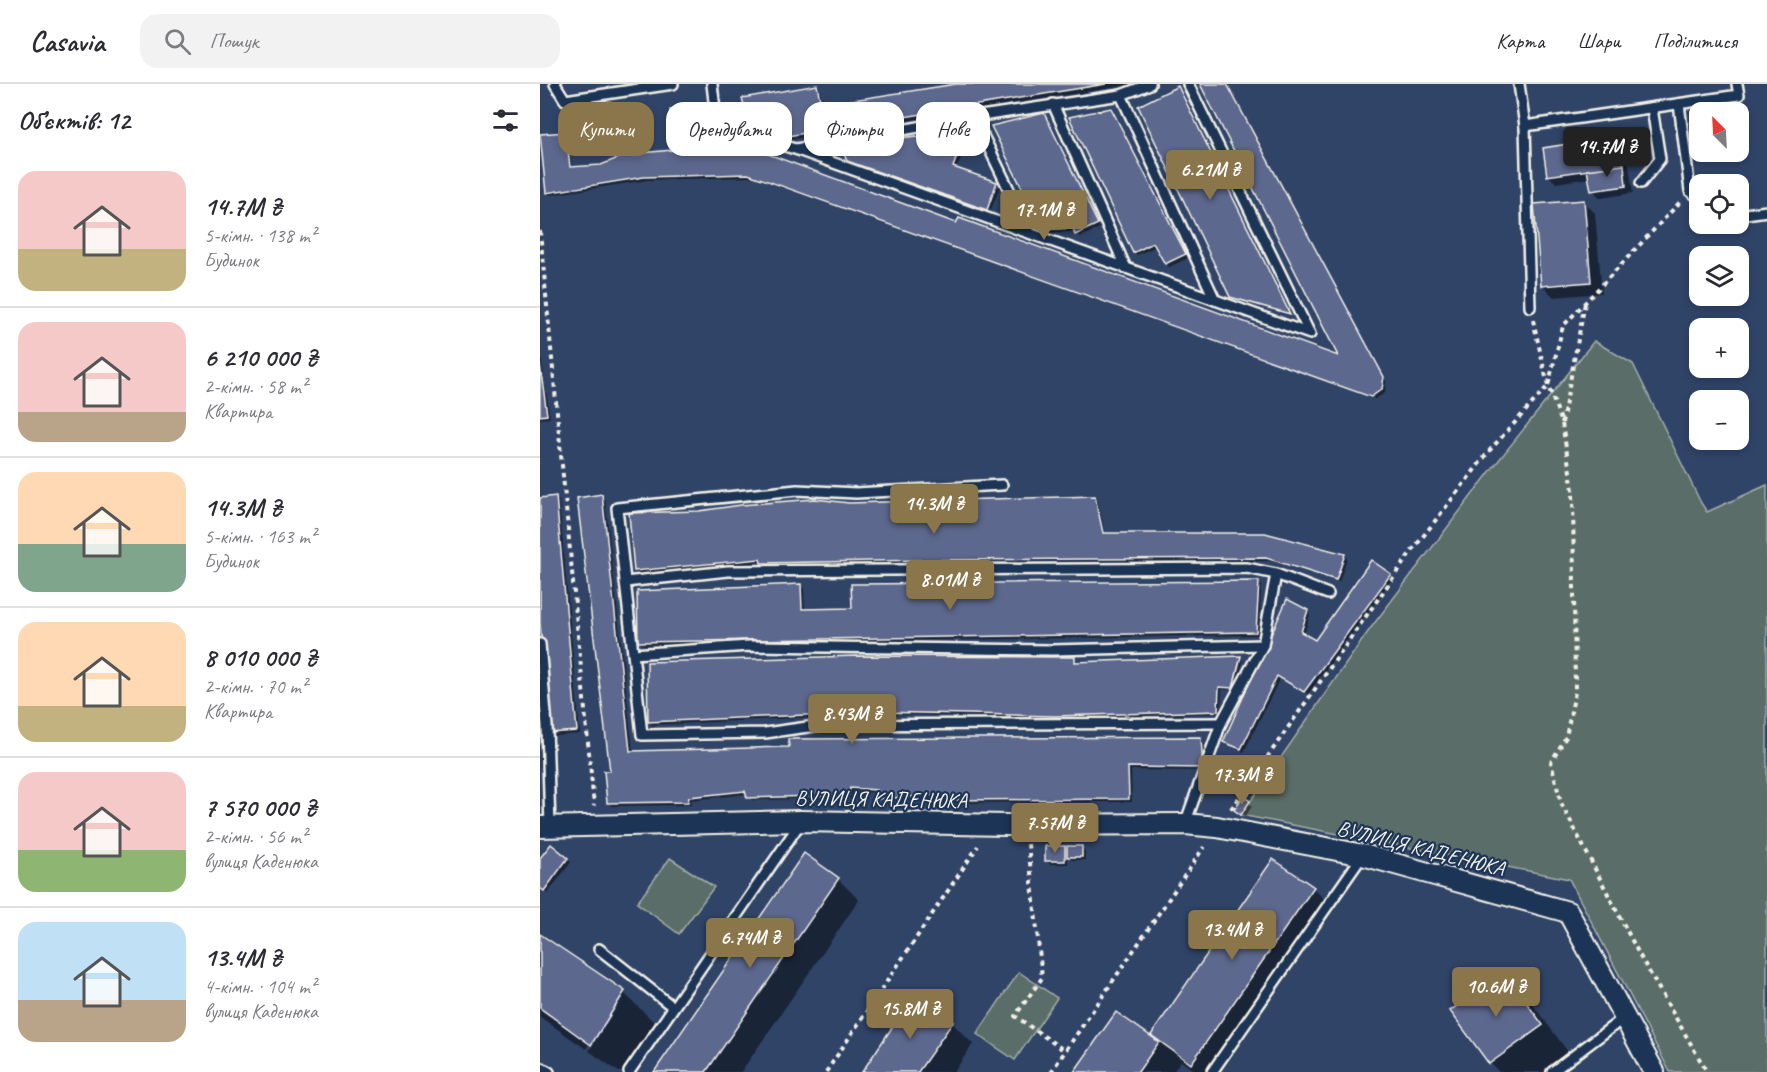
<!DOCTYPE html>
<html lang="uk">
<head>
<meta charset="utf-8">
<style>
  :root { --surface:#fff; --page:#f2f2f3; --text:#2b2b33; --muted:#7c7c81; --line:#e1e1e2; --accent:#8a764a }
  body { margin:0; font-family:Caveat,sans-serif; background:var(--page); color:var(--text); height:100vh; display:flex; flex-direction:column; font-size:22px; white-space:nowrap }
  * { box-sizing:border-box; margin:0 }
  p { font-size:20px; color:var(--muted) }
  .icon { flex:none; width:33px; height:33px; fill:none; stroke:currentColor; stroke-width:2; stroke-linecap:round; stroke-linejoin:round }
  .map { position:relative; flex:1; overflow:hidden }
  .side { display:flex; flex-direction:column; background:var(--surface); width:540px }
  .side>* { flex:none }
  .guide { position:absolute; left:18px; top:18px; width:570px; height:54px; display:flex; gap:12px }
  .needle { width:39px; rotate:336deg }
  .fabs { position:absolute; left:1149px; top:18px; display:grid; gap:12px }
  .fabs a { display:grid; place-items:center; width:60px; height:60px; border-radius:12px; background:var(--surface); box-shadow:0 3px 9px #0003; font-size:30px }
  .price { position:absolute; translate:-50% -51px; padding:0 14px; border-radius:6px; background:var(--accent); color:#fff; font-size:20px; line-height:39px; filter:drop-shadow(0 2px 3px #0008) }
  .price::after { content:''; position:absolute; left:50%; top:36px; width:18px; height:14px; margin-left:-9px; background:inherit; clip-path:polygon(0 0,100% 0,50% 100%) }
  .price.active { background:#222; color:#fff }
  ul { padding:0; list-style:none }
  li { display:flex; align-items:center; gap:18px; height:150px; padding:0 18px }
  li+li { border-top:2px solid var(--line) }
  li span { display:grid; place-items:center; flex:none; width:168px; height:120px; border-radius:18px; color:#555 }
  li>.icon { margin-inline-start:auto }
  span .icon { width:72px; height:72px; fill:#fffc; stroke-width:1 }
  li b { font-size:26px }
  h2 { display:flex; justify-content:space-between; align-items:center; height:72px; padding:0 18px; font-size:26px }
  .chip { padding:0 21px; border-radius:18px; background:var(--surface); box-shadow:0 3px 9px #0003; font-size:21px; line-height:54px }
  .chip.active { background:var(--accent); color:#fff }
  header { display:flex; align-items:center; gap:36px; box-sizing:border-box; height:84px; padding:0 30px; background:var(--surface); border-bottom:2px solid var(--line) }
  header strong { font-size:28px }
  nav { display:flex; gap:33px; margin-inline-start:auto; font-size:21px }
  .search { width:420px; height:54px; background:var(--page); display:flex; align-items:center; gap:15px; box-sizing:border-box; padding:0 21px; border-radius:18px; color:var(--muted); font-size:22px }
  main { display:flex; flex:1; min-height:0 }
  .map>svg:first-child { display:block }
</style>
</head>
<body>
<header>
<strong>Casavia</strong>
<div class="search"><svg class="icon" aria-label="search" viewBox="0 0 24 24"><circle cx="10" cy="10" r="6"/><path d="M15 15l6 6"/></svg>Пошук</div>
<nav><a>Карта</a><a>Шари</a><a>Поділитися</a></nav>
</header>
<main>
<section class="side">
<h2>Об’єктів: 12<svg class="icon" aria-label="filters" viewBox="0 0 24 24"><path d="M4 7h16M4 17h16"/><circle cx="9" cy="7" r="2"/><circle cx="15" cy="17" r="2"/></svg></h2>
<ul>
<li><span style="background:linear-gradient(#f6c9c9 65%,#c2b280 0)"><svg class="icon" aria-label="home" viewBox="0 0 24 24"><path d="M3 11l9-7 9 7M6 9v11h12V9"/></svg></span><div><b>14.7M ₴</b><p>5-кімн. · 138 m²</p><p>Будинок</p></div></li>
<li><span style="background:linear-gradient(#f6c9c9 75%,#b9a48a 0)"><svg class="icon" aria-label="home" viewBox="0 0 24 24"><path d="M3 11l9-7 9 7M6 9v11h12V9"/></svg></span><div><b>6 210 000 ₴</b><p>2-кімн. · 58 m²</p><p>Квартира</p></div></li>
<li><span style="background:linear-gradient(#ffd9b3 60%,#7fa58c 0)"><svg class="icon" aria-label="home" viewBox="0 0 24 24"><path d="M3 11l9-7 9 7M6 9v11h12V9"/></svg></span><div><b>14.3M ₴</b><p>5-кімн. · 163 m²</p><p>Будинок</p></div></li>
<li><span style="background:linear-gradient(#ffd9b3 70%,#c2b280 0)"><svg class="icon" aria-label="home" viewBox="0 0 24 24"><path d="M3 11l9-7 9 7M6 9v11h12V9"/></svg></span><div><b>8 010 000 ₴</b><p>2-кімн. · 70 m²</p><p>Квартира</p></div></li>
<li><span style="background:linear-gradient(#f6c9c9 65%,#8fb573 0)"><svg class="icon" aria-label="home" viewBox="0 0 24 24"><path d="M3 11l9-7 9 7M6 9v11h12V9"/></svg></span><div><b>7 570 000 ₴</b><p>2-кімн. · 56 m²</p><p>вулиця Каденюка</p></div></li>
<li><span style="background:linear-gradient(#bfe0f5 65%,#b9a48a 0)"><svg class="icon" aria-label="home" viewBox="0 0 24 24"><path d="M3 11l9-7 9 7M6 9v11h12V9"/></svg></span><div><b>13.4M ₴</b><p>4-кімн. · 104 m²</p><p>вулиця Каденюка</p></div></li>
</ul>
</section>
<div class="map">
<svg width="1227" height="988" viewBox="0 0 1227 988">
  <rect width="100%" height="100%" fill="#304468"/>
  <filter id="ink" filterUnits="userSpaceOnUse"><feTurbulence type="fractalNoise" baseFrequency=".0167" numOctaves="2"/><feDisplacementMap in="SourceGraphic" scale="12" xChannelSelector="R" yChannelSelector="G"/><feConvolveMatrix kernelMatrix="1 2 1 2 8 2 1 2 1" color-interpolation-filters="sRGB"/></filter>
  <g filter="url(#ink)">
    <g fill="#5a6d68" stroke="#a7afa8" stroke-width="1.5">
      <path d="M 1054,257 L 1093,280 L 1161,419 L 1167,428 L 1227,401 L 1227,988 L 1130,988 L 1029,795 L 701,731 L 830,545 L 955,381 Z"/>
      <path d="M 130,774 L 174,803 L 139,850 L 97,819 Z"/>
      <path d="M 479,888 L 517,914 L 475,976 L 437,950 Z"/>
    </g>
    <g fill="#0007">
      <path d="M 426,0 L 596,0 L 253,55 L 250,52 L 247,39 L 215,44 L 211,41 L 277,3 L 280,6 L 283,22 Z"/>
      <path d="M 662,0 L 688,0 L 846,297 L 845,309 L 835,315 L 213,93 L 108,96 L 10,111 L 7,108 L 25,50 L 29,53 L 32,85 L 61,82 L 135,68 L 145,27 L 149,30 L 150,66 L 416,141 L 801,275 Z"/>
      <path d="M 638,4 L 641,7 L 751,232 L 695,215 L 691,212 Z"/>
      <path d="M 571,25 L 648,174 L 629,183 L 617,162 L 597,171 L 594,168 Z"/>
      <path d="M 503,31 L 507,34 L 560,144 L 540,153 L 535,147 L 507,149 L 504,145 Z"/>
      <path d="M 376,54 L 418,72 L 421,75 L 416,86 L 457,100 L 460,103 L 451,126 L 309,75 L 349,69 Z"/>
      <path d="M 1079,54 L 1086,61 L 1093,109 L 1060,114 L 1053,106 L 1050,94 L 1016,99 L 1009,92 Z"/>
      <path d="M 1043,117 L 1055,129 L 1062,209 L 1014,213 L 1003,202 Z"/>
      <path d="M 0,265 L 10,334 L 0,335 Z"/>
      <path d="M 62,412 L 65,415 L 93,668 L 661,655 L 664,658 L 665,687 L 591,686 L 592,718 L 404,719 L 400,714 L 342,717 L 338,714 L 338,709 L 313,707 L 312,714 L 212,716 L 207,710 L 151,716 L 151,721 L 72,722 L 68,719 L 71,689 Z"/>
      <path d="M 15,414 L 19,417 L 40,650 L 14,652 L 11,649 L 0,520 L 0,415 Z"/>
      <path d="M 555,414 L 558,417 L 565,450 L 803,471 L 794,496 L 730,477 L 393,478 L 226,482 L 222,478 L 99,490 L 95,487 L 309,420 Z"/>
      <path d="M 805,473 L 807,474 L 799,498 L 797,497 Z"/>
      <path d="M 850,491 L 853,494 L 768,610 L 740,594 L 704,668 L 688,661 L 685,658 L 767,528 L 770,531 L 764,551 L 776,558 Z"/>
      <path d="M 718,499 L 721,502 L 719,551 L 103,561 L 100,558 L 261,502 L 264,505 L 265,527 Z"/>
      <path d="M 534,574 L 537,579 L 700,574 L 703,577 L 696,607 L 682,605 L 681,629 L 520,635 L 339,630 L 112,641 L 109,638 Z"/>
      <path d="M 0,655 L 3,658 L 1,683 L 0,683 Z"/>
      <path d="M 703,714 L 712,722 L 705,733 L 699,729 Z"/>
      <path d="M 541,763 L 545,767 L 545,776 L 532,776 L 528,772 L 528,780 L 510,780 L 506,776 L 525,764 L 528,767 Z"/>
      <path d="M 27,775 L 31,778 L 8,809 L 0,804 L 0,777 Z"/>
      <path d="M 734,777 L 773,804 L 794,825 L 681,988 L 656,988 L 641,977 L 633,988 L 536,988 L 611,954 Z"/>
      <path d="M 298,795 L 319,816 L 201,988 L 115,988 Z"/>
      <path d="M 0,851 L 84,909 L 117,941 L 87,988 L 79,988 L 49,967 L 83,913 L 80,913 L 46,965 L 0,933 Z"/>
      <path d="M 963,889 L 990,917 L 1029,969 L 1003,988 L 959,988 L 950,979 Z"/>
      <path d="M 412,939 L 433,960 L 414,988 L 324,988 Z"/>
    </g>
    <g fill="#5d678e" stroke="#f4f1e8" stroke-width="1.5">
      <path d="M 416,0 L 566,0 L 248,52 L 245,36 L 210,42 L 202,14 L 277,1 L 281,21 Z"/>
      <path d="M 660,0 L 687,0 L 844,293 L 842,305 L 831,313 L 208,90 L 104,93 L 6,109 L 0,50 L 26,48 L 30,83 L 61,81 L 88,70 L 133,66 L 130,26 L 146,25 L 148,65 L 206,62 L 416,139 L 419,134 L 798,272 Z"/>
      <path d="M 638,2 L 750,230 L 690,213 L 598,22 Z"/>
      <path d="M 571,24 L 646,170 L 625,180 L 613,159 L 593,169 L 529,33 Z"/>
      <path d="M 504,29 L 558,140 L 535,151 L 533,144 L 503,146 L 451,42 Z"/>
      <path d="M 376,52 L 418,70 L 413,83 L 457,98 L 447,126 L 307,77 L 304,70 L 306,64 L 331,59 L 348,67 L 353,55 Z"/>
      <path d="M 1079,52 L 1084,81 L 1007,92 L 1003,64 Z"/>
      <path d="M 1084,81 L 1086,102 L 1051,107 L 1047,86 Z"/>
      <path d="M 1044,116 L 1051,198 L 1001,202 L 994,120 Z"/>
      <path d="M 0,280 L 7,331 L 0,332 Z"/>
      <path d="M 62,410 L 90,667 L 249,663 L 248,655 L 661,653 L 663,684 L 588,683 L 589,715 L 399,716 L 399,711 L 337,715 L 336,706 L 310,704 L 309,711 L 207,714 L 205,707 L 149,713 L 148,718 L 67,719 L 64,687 L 70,687 L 37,414 Z"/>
      <path d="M 16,412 L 37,647 L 9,649 L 0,538 L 0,414 Z"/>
      <path d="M 555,412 L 563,449 L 725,449 L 805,470 L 796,496 L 726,474 L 389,476 L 221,479 L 220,475 L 94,487 L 89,429 L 159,427 L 201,421 L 275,415 L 309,419 Z"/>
      <path d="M 831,476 L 851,490 L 764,608 L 737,592 L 701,665 L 683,658 L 747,515 L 768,526 L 761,548 L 775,556 Z"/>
      <path d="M 719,497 L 716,548 L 98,558 L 97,507 L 261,500 L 262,525 L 312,524 L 311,500 Z"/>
      <path d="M 316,572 L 535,573 L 535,578 L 701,572 L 693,604 L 679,603 L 678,627 L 516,632 L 335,628 L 108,638 L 107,578 Z"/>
      <path d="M 703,712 L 710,717 L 701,731 L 694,726 Z"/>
      <path d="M 11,760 L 28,774 L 4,807 L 0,804 L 0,774 Z"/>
      <rect x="505" y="762" width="20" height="15"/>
      <rect x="527" y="762" width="15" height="11"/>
      <path d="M 264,769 L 299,794 L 166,988 L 114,988 Z"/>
      <path d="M 733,775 L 774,803 L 651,980 L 611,951 Z"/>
      <path d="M 0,850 L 85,907 L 51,961 L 0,924 Z"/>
      <path d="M 963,887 L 1003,941 L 949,980 L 910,927 Z"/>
      <path d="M 374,911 L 413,938 L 378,988 L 322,988 Z"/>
      <path d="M 576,928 L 619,958 L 598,988 L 534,988 Z"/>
    </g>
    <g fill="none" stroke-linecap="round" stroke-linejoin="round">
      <g stroke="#f4f1e8" stroke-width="14">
        <g id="lane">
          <path d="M 15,0 L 25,16 L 133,0"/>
          <path d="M 172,0 L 177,42 L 255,65 L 770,250 L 648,0"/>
          <path d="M 979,0 L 985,42 L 1199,11 L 1197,0"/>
          <path d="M 581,11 L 675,216"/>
          <path d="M 513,20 L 586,184"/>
          <path d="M 1139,20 L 1150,107 L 1160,114"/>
          <path d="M 434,33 L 490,149"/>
          <path d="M 985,42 L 990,223"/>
          <path d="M 256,65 L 434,33 L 581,11 L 610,0"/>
          <path d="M 1101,99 L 1120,75 L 1112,24"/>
          <path d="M 1198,131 L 1227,127"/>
          <path d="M 462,401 L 316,409 L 257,406 L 77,424 L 102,651 L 225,649 L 282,641 L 681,639"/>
          <path d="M 85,498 L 188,487 L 707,484 L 736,490 L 788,510"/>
          <path d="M 0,560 L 7,642 L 10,743"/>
          <path d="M 93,570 L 209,562 L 512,566 L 723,561"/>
          <path d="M 645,740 L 681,639 L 723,561 L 736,490"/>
          <path d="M 59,865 L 133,923"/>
          <path d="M 0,983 L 9,988"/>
          <path d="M 89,988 L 261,738"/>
          <path d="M 672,988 L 823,771"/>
          <path d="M 1012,988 L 1085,933"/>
        </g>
      </g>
      <g stroke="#f4f1e8" stroke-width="24">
        <path id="street" d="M 0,743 L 261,737 L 466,741 L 645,740 L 677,743 L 823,771 L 1028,828 L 1114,988"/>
      </g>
      <g stroke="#f4f1e8" stroke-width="4" stroke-dasharray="4.5 4.5" stroke-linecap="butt">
        <path d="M 0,147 L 54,722"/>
        <path d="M 993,236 L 1008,302 L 1022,339 L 1033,406 L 1035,608 L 1026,653 L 1011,678 L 1021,719 L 1100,872 L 1167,988"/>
        <path d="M 1022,339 L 1045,219"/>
        <path d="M 691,725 L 871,468 L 950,366 L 1008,302 L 1023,242 L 1141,117"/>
        <path d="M 488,760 L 502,894 L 475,932 L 525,967"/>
        <path d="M 286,988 L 438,762"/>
        <path d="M 511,988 L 664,763"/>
      </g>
      <use href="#lane" stroke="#1d3557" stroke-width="9"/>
      <use href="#street" stroke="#1d3557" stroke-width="20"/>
    </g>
  </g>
  <g text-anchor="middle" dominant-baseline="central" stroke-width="4.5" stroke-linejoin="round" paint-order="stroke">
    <g font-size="21" fill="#f4f1e8" stroke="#1d3557">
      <text transform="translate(341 715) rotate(1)">ВУЛИЦЯ КАДЕНЮКА</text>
      <text transform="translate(881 764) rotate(14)">ВУЛИЦЯ КАДЕНЮКА</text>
    </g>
  </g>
</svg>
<div class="fabs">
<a><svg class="needle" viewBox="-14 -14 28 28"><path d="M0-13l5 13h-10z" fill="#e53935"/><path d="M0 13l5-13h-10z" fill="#7c7c81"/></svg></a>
<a><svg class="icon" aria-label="locate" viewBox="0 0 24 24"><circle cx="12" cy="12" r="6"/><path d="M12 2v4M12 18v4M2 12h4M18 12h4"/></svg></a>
<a><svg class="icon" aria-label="layers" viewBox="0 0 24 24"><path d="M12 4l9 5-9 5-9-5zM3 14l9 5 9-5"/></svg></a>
<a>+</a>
<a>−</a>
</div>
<b class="price active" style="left:1067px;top:94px">14.7M ₴</b>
<b class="price" style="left:670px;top:117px">6.21M ₴</b>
<b class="price" style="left:504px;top:157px">17.1M ₴</b>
<b class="price" style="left:394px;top:451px">14.3M ₴</b>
<b class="price" style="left:410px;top:527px">8.01M ₴</b>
<b class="price" style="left:312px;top:661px">8.43M ₴</b>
<b class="price" style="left:702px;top:722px">17.3M ₴</b>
<b class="price" style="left:515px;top:770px">7.57M ₴</b>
<b class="price" style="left:692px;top:877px">13.4M ₴</b>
<b class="price" style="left:210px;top:885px">6.74M ₴</b>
<b class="price" style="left:956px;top:934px">10.6M ₴</b>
<b class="price" style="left:370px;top:956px">15.8M ₴</b>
<div class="guide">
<a class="chip active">Купити</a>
<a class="chip">Орендувати</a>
<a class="chip">Фільтри</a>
<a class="chip">Нове</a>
</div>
</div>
</main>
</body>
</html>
